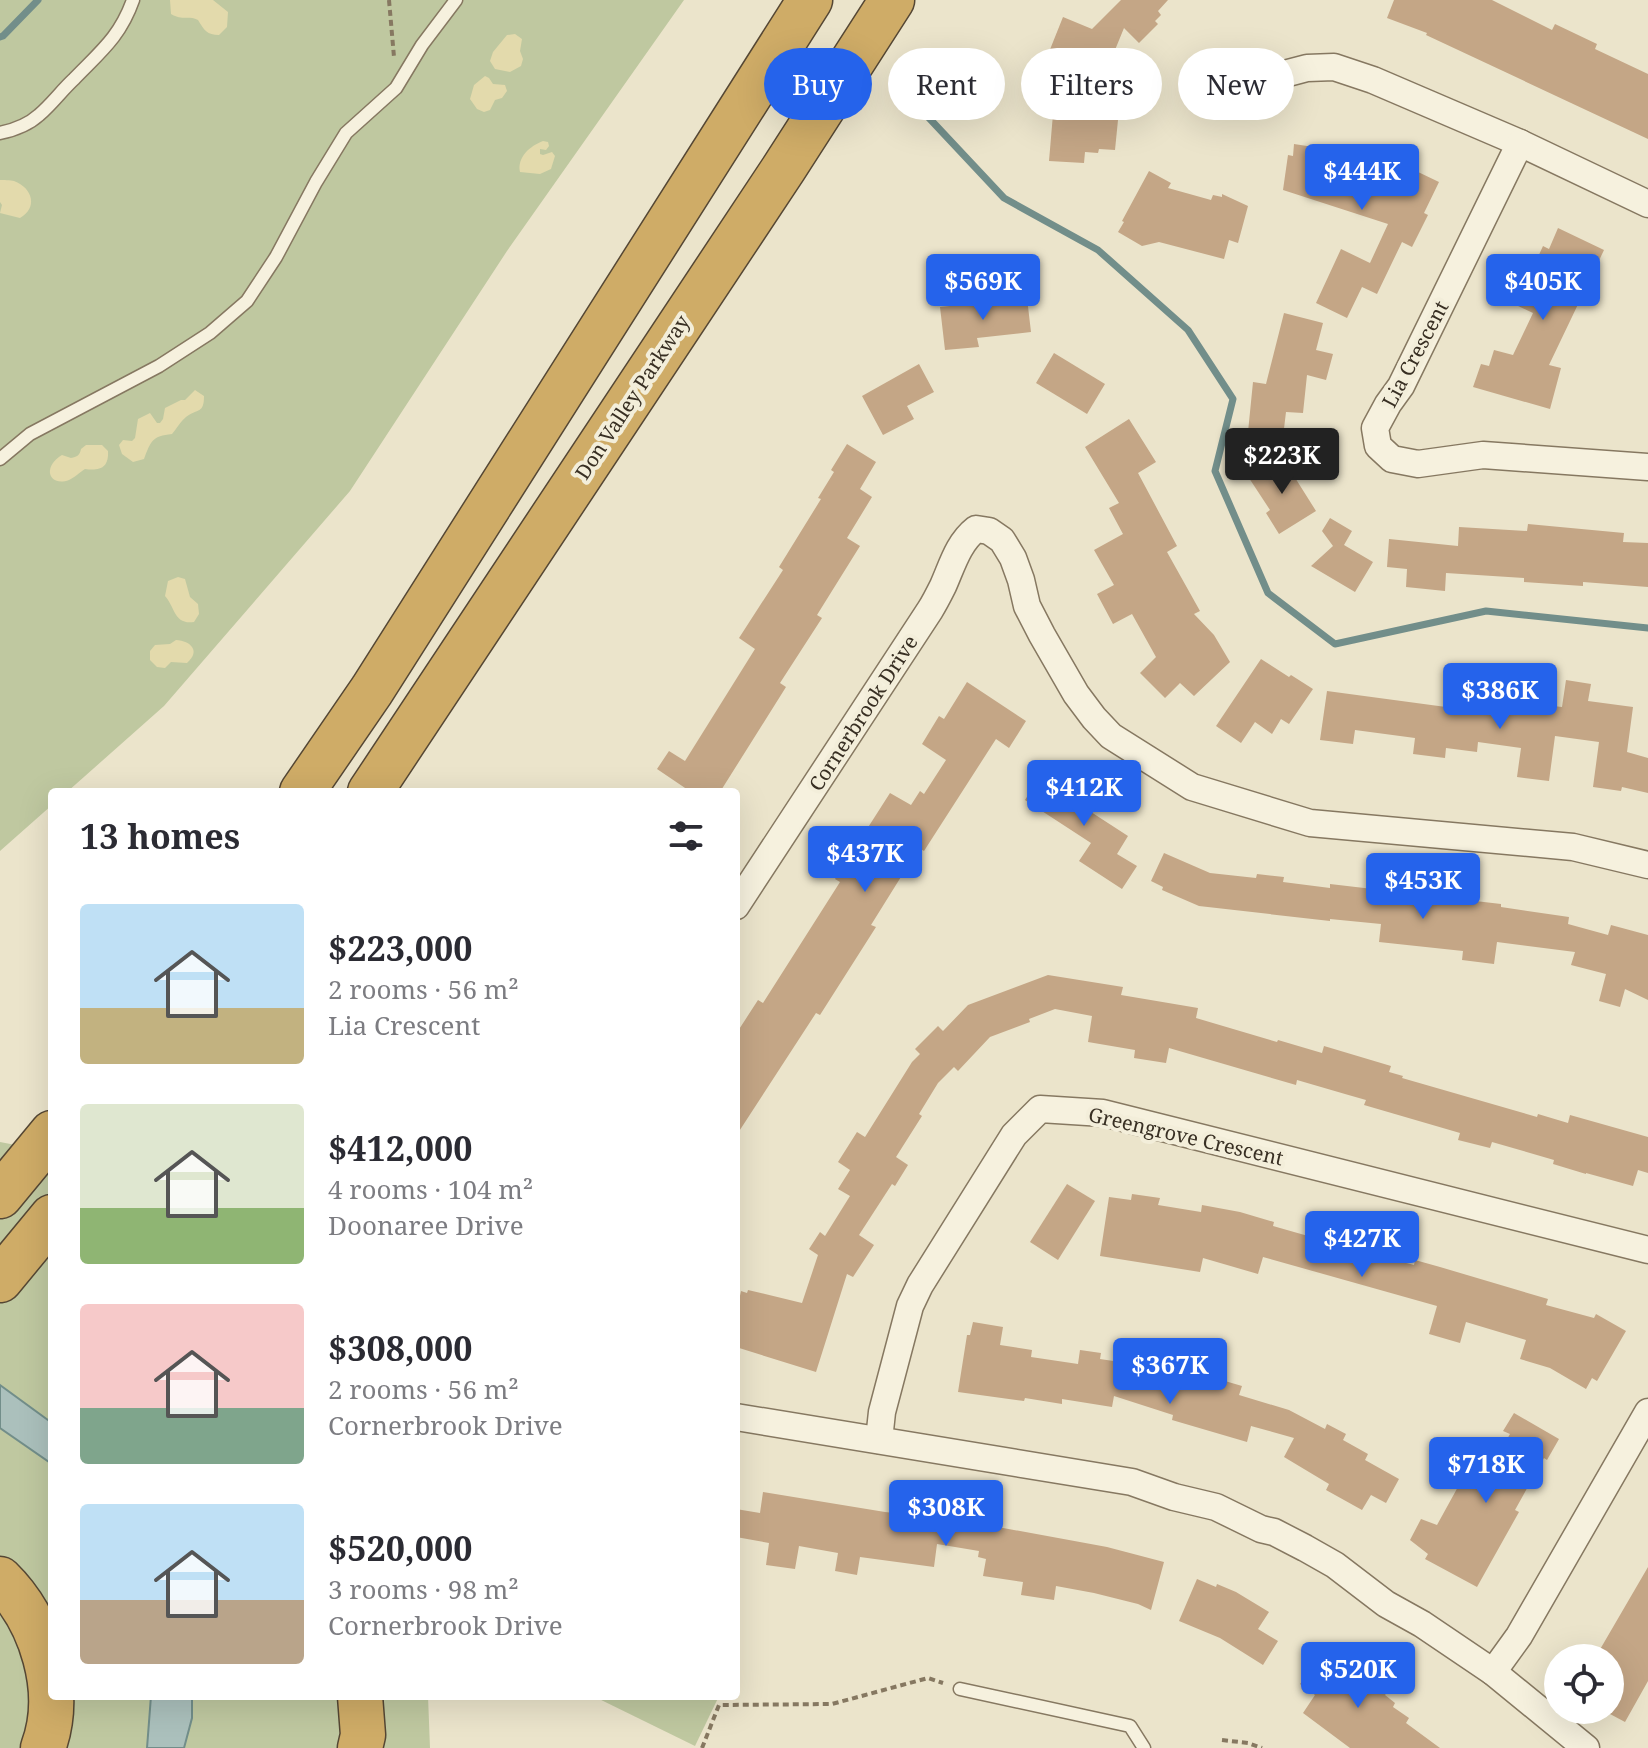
<!DOCTYPE html>
<html lang="en">
<head>
<meta charset="utf-8">
<style>
  :root { --surface:#fff; --page:#f7f7f7; --text:#2b2b33; --muted:#7c7c81; --accent:#2563eb }
  body { margin:0; font-family:"Noto Serif",serif; background:var(--page); color:var(--text); height:100vh; display:flex; flex-direction:column; font-size:30px; white-space:nowrap }
  * { box-sizing:border-box; margin:0 }
  p { font-size:26px; color:var(--muted) }
  .icon { flex:none; width:44px; height:44px; fill:none; stroke:currentColor; stroke-width:2; stroke-linecap:round; stroke-linejoin:round }
  .map { position:relative; flex:1; overflow:hidden }
  .panel { position:absolute; left:48px; top:788px; width:692px; height:912px; display:flex; flex-direction:column; background:var(--surface); border-radius:8px; box-shadow:0 8px 32px #0002 }
  .panel>* { flex:none }
  .hud { position:absolute; left:764px; top:48px; width:760px; height:72px; display:flex; gap:16px }
  .fabs { position:absolute; left:1544px; top:1644px; display:grid; gap:16px }
  .fabs a { display:grid; place-items:center; width:80px; height:80px; border-radius:50%; background:var(--surface); box-shadow:0 8px 32px #0002; font-size:40px }
  .price { position:absolute; translate:-50% -68px; padding:0 18px; border-radius:8px; background:var(--accent); color:#fff; font-size:26px; line-height:52px; filter:drop-shadow(0 2px 4px #0008) }
  .price::after { content:''; position:absolute; left:50%; top:48px; width:24px; height:18px; margin-left:-12px; background:inherit; clip-path:polygon(0 0,100% 0,50% 100%) }
  .price.current { background:#222; color:#fff }
  ul { padding:0; list-style:none }
  li { display:flex; align-items:center; gap:24px; height:200px; padding:0 32px }
  li span { display:grid; place-items:center; flex:none; width:224px; height:160px; border-radius:8px; color:#555 }
  li>.icon { margin-inline-start:auto }
  span .icon { width:96px; height:96px; fill:#fffc; stroke-width:1 }
  li b { font-size:34px }
  h2 { display:flex; justify-content:space-between; align-items:center; height:96px; padding:0 32px; font-size:34px }
  .pill { padding:0 28px; border-radius:36px; background:var(--surface); box-shadow:0 8px 32px #0002; font-size:28px; line-height:72px }
  .pill.current { background:var(--accent); color:#fff }
  .map>svg:first-child { display:block }
</style>
</head>
<body>
<div class="map">
<svg width="1648" height="1748" viewBox="0 0 1648 1748">
  <rect width="100%" height="100%" fill="#ebe4cb"/>
  <g fill="#bfc8a0">
    <path d="M 0,0 L 684,0 L 507,251 L 350,491 L 164,706 L 67,792 L 52,792 L 52,805 L 0,851 Z"/>
    <path d="M 0,1142 L 52,1152 L 52,1696 L 428,1696 L 430,1748 L 0,1748 Z"/>
    <path d="M 593,1696 L 719,1696 L 695,1746 Z"/>
  </g>
  <g fill="#e3daac">
    <path d="M 170,0 L 213,0 L 228,12 L 227,27 L 219,35 C 207,35 204,30 198,20 C 188,15 183,21 171,14 Z"/>
    <path d="M 515,34 L 522,39 L 520,51 L 523,59 L 521,66 L 510,72 L 495,69 L 490,61 L 493,52 L 507,35 Z"/>
    <path d="M 485,76 L 489,78 L 493,84 L 505,85 L 507,91 L 502,98 L 495,100 L 490,110 L 484,112 L 477,109 L 470,99 L 474,85 Z"/>
    <path d="M 543,141 L 548,142 L 549,146 L 546,150 L 540,149 L 540,154 L 543,155 L 552,152 L 555,156 L 551,169 L 540,174 L 520,172 C 517,157 530,146 543,141 Z"/>
    <path d="M 0,180 C 3,180 11,180 14,181 C 33,188 38,208 20,218 L 0,213 L 2,205 L 0,202 Z"/>
    <path d="M 195,390 L 204,396 C 204,414 198,408 186,417 C 181,421 177,428 172,434 C 152,436 151,441 144,459 L 133,462 L 122,454 L 119,445 L 123,440 L 132,441 L 135,438 L 138,419 L 150,413 L 157,423 L 160,423 L 163,419 L 165,408 L 181,400 L 185,400 Z"/>
    <path d="M 86,445 L 102,445 L 108,451 C 109,468 100,471 85,469 C 80,472 74,478 69,480 C 50,487 41,468 62,455 L 71,458 C 77,457 80,455 81,449 Z"/>
    <path d="M 178,577 L 185,579 L 190,597 L 198,604 L 199,614 L 194,622 C 174,625 175,607 165,596 L 168,581 Z"/>
    <path d="M 176,640 C 191,641 201,651 187,663 L 171,662 L 165,668 L 157,667 L 150,660 L 150,651 L 155,645 L 170,644 Z"/>
  </g>
  <g fill="#abc0bc" stroke="#728e8a" stroke-width="2">
    <path d="M 0,1385 L 52,1423 L 52,1464 L 0,1428 Z"/>
    <path d="M 151,1696 L 192,1696 L 192,1718 L 184,1748 L 147,1748 Z"/>
  </g>
  <g fill="none" stroke-linecap="round" stroke-linejoin="round">
    <g stroke="#728e8a" stroke-width="7">
      <path d="M 0,37 L 3,36 L 38,0"/>
      <path d="M 914,102 L 1004,198 L 1098,250 L 1188,330 L 1233,399 L 1215,471 L 1268,593 L 1335,644 L 1486,611 L 1648,628"/>
    </g>
  </g>
  <g fill="#c4a686">
    <path d="M 1121,0 L 1168,0 L 1158,11 L 1161,15 L 1155,21 L 1158,24 L 1139,43 L 1124,28 L 1099,89 L 1043,67 L 1063,17 L 1092,29 Z"/>
    <path d="M 1394,0 L 1492,0 L 1552,30 L 1555,24 L 1597,44 L 1595,49 L 1648,74 L 1648,139 L 1426,35 L 1427,33 L 1387,18 Z"/>
    <path d="M 1053,114 L 1118,120 L 1115,150 L 1099,149 L 1098,153 L 1085,152 L 1084,163 L 1049,161 Z"/>
    <path d="M 1294,144 L 1320,148 L 1320,152 L 1355,164 L 1360,149 L 1393,160 L 1439,182 L 1424,213 L 1428,215 L 1412,247 L 1402,242 L 1377,294 L 1362,287 L 1347,318 L 1316,303 L 1341,249 L 1370,263 L 1388,224 L 1283,190 L 1288,155 L 1293,156 Z"/>
    <path d="M 1149,171 L 1171,183 L 1168,188 L 1211,200 L 1213,195 L 1222,197 L 1222,194 L 1248,206 L 1238,243 L 1229,240 L 1224,259 L 1159,242 L 1142,246 L 1118,232 L 1124,222 L 1122,221 Z"/>
    <path d="M 1558,228 L 1604,250 L 1549,365 L 1561,368 L 1550,409 L 1473,387 L 1481,364 L 1489,366 L 1494,350 L 1513,355 L 1533,313 L 1516,305 L 1543,246 L 1549,249 Z"/>
    <path d="M 1027,298 L 1031,332 L 977,338 L 979,347 L 945,350 L 940,307 Z"/>
    <path d="M 1284,313 L 1323,323 L 1316,350 L 1333,354 L 1326,380 L 1307,375 L 1303,413 L 1286,412 L 1282,445 L 1247,442 L 1253,382 L 1266,384 Z"/>
    <path d="M 1054,353 L 1105,384 L 1087,414 L 1036,383 Z"/>
    <path d="M 919,364 L 934,392 L 907,406 L 914,419 L 883,435 L 862,396 Z"/>
    <path d="M 1129,419 L 1156,462 L 1138,473 L 1177,546 L 1167,552 L 1200,611 L 1194,614 L 1214,635 L 1230,662 L 1194,696 L 1180,683 L 1165,698 L 1140,673 L 1156,657 L 1132,614 L 1113,624 L 1097,594 L 1114,585 L 1094,550 L 1123,534 L 1109,508 L 1119,503 L 1085,447 Z"/>
    <path d="M 847,444 L 876,462 L 860,489 L 872,497 L 847,538 L 860,546 L 817,615 L 822,618 L 780,683 L 786,687 L 720,792 L 691,792 L 657,769 L 669,751 L 685,761 L 755,649 L 739,638 L 783,570 L 779,567 L 821,499 L 818,498 L 834,472 L 831,470 Z"/>
    <path d="M 1282,457 L 1316,511 L 1279,534 L 1266,513 L 1270,510 L 1249,478 Z"/>
    <path d="M 1330,518 L 1352,531 L 1344,545 L 1373,562 L 1355,592 L 1311,566 L 1333,546 L 1322,531 Z"/>
    <path d="M 1528,524 L 1624,533 L 1623,542 L 1648,543 L 1648,587 L 1583,582 L 1583,586 L 1524,582 L 1524,578 L 1446,573 L 1445,591 L 1406,587 L 1407,569 L 1387,567 L 1389,539 L 1458,546 L 1459,527 L 1527,531 Z"/>
    <path d="M 1261,659 L 1289,677 L 1291,675 L 1313,689 L 1289,724 L 1281,719 L 1272,734 L 1255,722 L 1241,743 L 1216,726 Z"/>
    <path d="M 1566,680 L 1591,684 L 1588,701 L 1633,707 L 1627,752 L 1648,758 L 1648,793 L 1622,787 L 1621,791 L 1593,787 L 1599,742 L 1555,736 L 1549,781 L 1517,777 L 1521,748 L 1478,742 L 1477,752 L 1446,748 L 1445,758 L 1413,754 L 1415,738 L 1355,730 L 1353,744 L 1320,740 L 1327,691 L 1446,707 L 1447,703 L 1525,712 L 1526,703 L 1562,707 Z"/>
    <path d="M 967,682 L 1026,721 L 1009,748 L 996,739 L 924,851 L 919,848 L 871,925 L 876,927 L 820,1015 L 816,1013 L 736,1136 L 736,1034 L 758,1000 L 763,1003 L 840,882 L 835,879 L 890,793 L 911,805 L 920,791 L 924,794 L 946,760 L 922,744 L 939,716 L 944,719 Z"/>
    <path d="M 1043,771 L 1095,804 L 1091,812 L 1128,836 L 1117,854 L 1137,866 L 1122,889 L 1079,861 L 1091,843 L 1025,800 Z"/>
    <path d="M 1164,853 L 1210,873 L 1256,878 L 1257,874 L 1284,877 L 1283,882 L 1330,888 L 1330,884 L 1501,904 L 1501,907 L 1569,917 L 1568,924 L 1608,935 L 1611,925 L 1648,935 L 1648,1000 L 1625,989 L 1620,1007 L 1599,1001 L 1606,974 L 1571,965 L 1575,952 L 1497,942 L 1494,964 L 1462,960 L 1463,951 L 1379,942 L 1381,924 L 1330,919 L 1330,921 L 1199,906 L 1162,890 L 1163,887 L 1151,881 Z"/>
    <path d="M 1048,975 L 1123,987 L 1121,995 L 1198,1008 L 1196,1018 L 1277,1042 L 1278,1040 L 1322,1053 L 1324,1046 L 1391,1066 L 1389,1072 L 1403,1076 L 1402,1078 L 1537,1117 L 1538,1114 L 1568,1123 L 1570,1115 L 1648,1137 L 1648,1173 L 1638,1170 L 1633,1186 L 1586,1173 L 1586,1174 L 1553,1164 L 1554,1160 L 1492,1142 L 1490,1148 L 1458,1140 L 1460,1133 L 1364,1105 L 1366,1100 L 1345,1094 L 1297,1080 L 1296,1085 L 1169,1048 L 1166,1063 L 1134,1058 L 1135,1050 L 1088,1042 L 1092,1016 L 1055,1009 L 1029,1019 L 1030,1022 L 990,1037 L 958,1071 L 954,1067 L 938,1083 L 919,1114 L 922,1116 L 896,1157 L 908,1165 L 895,1186 L 892,1184 L 859,1235 L 874,1245 L 853,1277 L 847,1274 L 816,1372 L 736,1347 L 736,1315 L 741,1291 L 747,1293 L 748,1290 L 802,1303 L 818,1255 L 809,1249 L 820,1232 L 825,1236 L 850,1196 L 838,1189 L 850,1170 L 838,1162 L 857,1132 L 865,1137 L 912,1062 L 920,1054 L 915,1049 L 938,1026 L 943,1031 L 968,1005 Z"/>
    <path d="M 1067,1184 L 1095,1201 L 1058,1260 L 1030,1242 Z"/>
    <path d="M 1132,1194 L 1160,1198 L 1158,1205 L 1201,1212 L 1202,1205 L 1240,1212 L 1274,1222 L 1273,1226 L 1315,1238 L 1316,1232 L 1343,1240 L 1341,1245 L 1371,1254 L 1414,1265 L 1415,1260 L 1440,1267 L 1548,1299 L 1546,1305 L 1594,1318 L 1596,1314 L 1626,1331 L 1597,1381 L 1592,1378 L 1586,1389 L 1550,1368 L 1520,1359 L 1526,1340 L 1466,1322 L 1460,1343 L 1429,1334 L 1437,1306 L 1263,1257 L 1258,1274 L 1203,1258 L 1200,1272 L 1100,1256 L 1109,1197 L 1131,1200 Z"/>
    <path d="M 973,1322 L 1003,1327 L 1000,1345 L 1032,1350 L 1031,1357 L 1078,1364 L 1080,1350 L 1101,1353 L 1100,1359 L 1160,1368 L 1189,1377 L 1191,1371 L 1242,1386 L 1239,1395 L 1289,1410 L 1325,1429 L 1327,1424 L 1346,1434 L 1343,1440 L 1368,1454 L 1365,1460 L 1399,1479 L 1386,1503 L 1371,1495 L 1362,1510 L 1326,1490 L 1329,1484 L 1284,1457 L 1294,1438 L 1251,1426 L 1247,1442 L 1172,1420 L 1173,1415 L 1114,1396 L 1112,1407 L 1062,1399 L 1062,1404 L 1025,1398 L 1024,1401 L 958,1392 L 967,1335 L 970,1335 Z"/>
    <path d="M 1514,1413 L 1559,1439 L 1547,1460 L 1544,1458 L 1515,1510 L 1519,1512 L 1477,1587 L 1425,1559 L 1428,1554 L 1410,1540 L 1421,1519 L 1437,1525 L 1470,1465 L 1487,1474 L 1510,1434 L 1503,1431 Z"/>
    <path d="M 763,1492 L 885,1512 L 965,1521 L 1107,1547 L 1164,1562 L 1151,1610 L 1138,1604 L 1094,1593 L 1056,1586 L 1054,1600 L 1021,1595 L 1023,1582 L 983,1576 L 986,1559 L 978,1557 L 979,1551 L 937,1544 L 934,1567 L 860,1557 L 857,1575 L 835,1571 L 838,1553 L 799,1546 L 795,1569 L 766,1565 L 769,1543 L 736,1537 L 736,1509 L 760,1513 Z"/>
    <path d="M 1648,1567 L 1648,1681 L 1625,1722 L 1610,1714 L 1610,1658 L 1595,1658 Z"/>
    <path d="M 1197,1579 L 1216,1587 L 1217,1584 L 1236,1592 L 1269,1612 L 1258,1629 L 1278,1641 L 1263,1665 L 1220,1638 L 1179,1621 Z"/>
    <path d="M 1333,1656 L 1343,1664 L 1346,1660 L 1388,1691 L 1385,1695 L 1395,1703 L 1393,1707 L 1409,1718 L 1406,1723 L 1440,1748 L 1350,1748 L 1303,1713 L 1315,1695 L 1300,1684 L 1312,1669 L 1319,1674 Z"/>
  </g>
  <g fill="none" stroke-linecap="round" stroke-linejoin="round">
    <g stroke="#867861" stroke-width="15">
      <g id="lane">
        <path d="M 0,133 C 14,130 28,125 39,115 C 52,104 62,90 74,79 C 100,52 120,37 133,0"/>
        <path d="M 0,459 L 30,434 L 159,366 L 210,333 L 247,301 L 276,257 L 316,182 L 346,133 L 396,88 L 422,45 L 456,0"/>
        <path d="M 960,1689 L 1130,1726 L 1144,1748"/>
      </g>
    </g>
    <g stroke="#867861" stroke-width="29">
      <g id="street">
        <path d="M 1221,98 L 1265,79 L 1307,68 L 1334,67 L 1373,80 L 1520,143 L 1648,204"/>
        <path d="M 1520,143 L 1401,386 L 1388,404 L 1375,428 L 1378,446 L 1392,459 L 1418,464 L 1483,455 L 1648,467"/>
        <path d="M 736,906 L 930,610 C 935,602 939,594 943,586 C 952,566 958,543 976,529 L 989,531 L 1002,540 L 1013,558 L 1021,580 L 1027,606 L 1042,635 L 1076,694 L 1094,718 L 1111,736 L 1192,787 L 1310,823 L 1573,847 L 1648,865"/>
        <path d="M 736,1417 L 1132,1482 L 1174,1497 L 1216,1507 L 1261,1529 L 1274,1532 L 1305,1548 L 1335,1565 L 1386,1604 L 1422,1624 L 1493,1672 L 1586,1748"/>
        <path d="M 879,1440 L 882,1412 L 910,1306 L 920,1285 L 1014,1135 L 1040,1109 L 1103,1113 L 1648,1250"/>
        <path d="M 1493,1672 L 1519,1636 L 1648,1412"/>
      </g>
    </g>
    <g stroke="#554734" stroke-width="47">
      <g id="highway">
        <path d="M 302,792 L 372,690 L 810,0"/>
        <path d="M 370,792 L 784,168 L 892,0"/>
        <path d="M 0,1196 L 52,1133"/>
        <path d="M 0,1280 L 52,1217"/>
        <path d="M 0,1579 C 42,1620 64,1692 43,1748"/>
        <path d="M 360,1748 L 363,1735 L 360,1696"/>
      </g>
    </g>
    <g stroke="#867861" stroke-width="4" stroke-dasharray="6 4" stroke-linecap="butt">
      <path d="M 389,0 L 394,57"/>
      <path d="M 1222,1740 L 1248,1743 L 1262,1748"/>
      <path d="M 702,1748 L 719,1705 L 832,1704 L 928,1678 L 943,1683"/>
    </g>
    <use href="#lane" stroke="#f6f1de" stroke-width="12"/>
    <use href="#street" stroke="#f6f1de" stroke-width="26"/>
    <use href="#highway" stroke="#cfac67" stroke-width="44"/>
  </g>
  <g text-anchor="middle" dominant-baseline="central" stroke-width="8" stroke-linejoin="round" paint-order="stroke">
    <g font-size="20" fill="#382f23" stroke="#f3eeda">
      <text transform="translate(1415 354) rotate(-62)">Lia Crescent</text>
      <text transform="translate(632 397) rotate(-57)">Don Valley Parkway</text>
      <text transform="translate(863 713) rotate(-57)">Cornerbrook Drive</text>
      <text transform="translate(1186 1136) rotate(13)">Greengrove Crescent</text>
    </g>
  </g>
</svg>
<div class="fabs">
<a><svg class="icon" aria-label="locate" viewBox="0 0 24 24"><circle cx="12" cy="12" r="6"/><path d="M12 2v4M12 18v4M2 12h4M18 12h4"/></svg></a>
</div>
<b class="price" style="left:1362px;top:212px">$444K</b>
<b class="price" style="left:983px;top:322px">$569K</b>
<b class="price" style="left:1543px;top:322px">$405K</b>
<b class="price current" style="left:1282px;top:496px">$223K</b>
<b class="price" style="left:1500px;top:731px">$386K</b>
<b class="price" style="left:1084px;top:828px">$412K</b>
<b class="price" style="left:865px;top:894px">$437K</b>
<b class="price" style="left:1423px;top:921px">$453K</b>
<b class="price" style="left:1362px;top:1279px">$427K</b>
<b class="price" style="left:1170px;top:1406px">$367K</b>
<b class="price" style="left:1486px;top:1505px">$718K</b>
<b class="price" style="left:946px;top:1548px">$308K</b>
<b class="price" style="left:1358px;top:1710px">$520K</b>
<div class="hud">
<a class="pill current">Buy</a>
<a class="pill">Rent</a>
<a class="pill">Filters</a>
<a class="pill">New</a>
</div>
<section class="panel">
<h2>13 homes<svg class="icon" aria-label="filters" viewBox="0 0 24 24"><path d="M4 7h16M4 17h16"/><circle cx="9" cy="7" r="2"/><circle cx="15" cy="17" r="2"/></svg></h2>
<ul>
<li><span style="background:linear-gradient(#bfe0f5 65%,#c2b280 0)"><svg class="icon" aria-label="home" viewBox="0 0 24 24"><path d="M3 11l9-7 9 7M6 9v11h12V9"/></svg></span><div><b>$223,000</b><p>2 rooms · 56 m²</p><p>Lia Crescent</p></div></li>
<li><span style="background:linear-gradient(#dfe7d0 65%,#8fb573 0)"><svg class="icon" aria-label="home" viewBox="0 0 24 24"><path d="M3 11l9-7 9 7M6 9v11h12V9"/></svg></span><div><b>$412,000</b><p>4 rooms · 104 m²</p><p>Doonaree Drive</p></div></li>
<li><span style="background:linear-gradient(#f6c9c9 65%,#7fa58c 0)"><svg class="icon" aria-label="home" viewBox="0 0 24 24"><path d="M3 11l9-7 9 7M6 9v11h12V9"/></svg></span><div><b>$308,000</b><p>2 rooms · 56 m²</p><p>Cornerbrook Drive</p></div></li>
<li><span style="background:linear-gradient(#bfe0f5 60%,#b9a48a 0)"><svg class="icon" aria-label="home" viewBox="0 0 24 24"><path d="M3 11l9-7 9 7M6 9v11h12V9"/></svg></span><div><b>$520,000</b><p>3 rooms · 98 m²</p><p>Cornerbrook Drive</p></div></li>
</ul>
</section>
</div>
</body>
</html>
